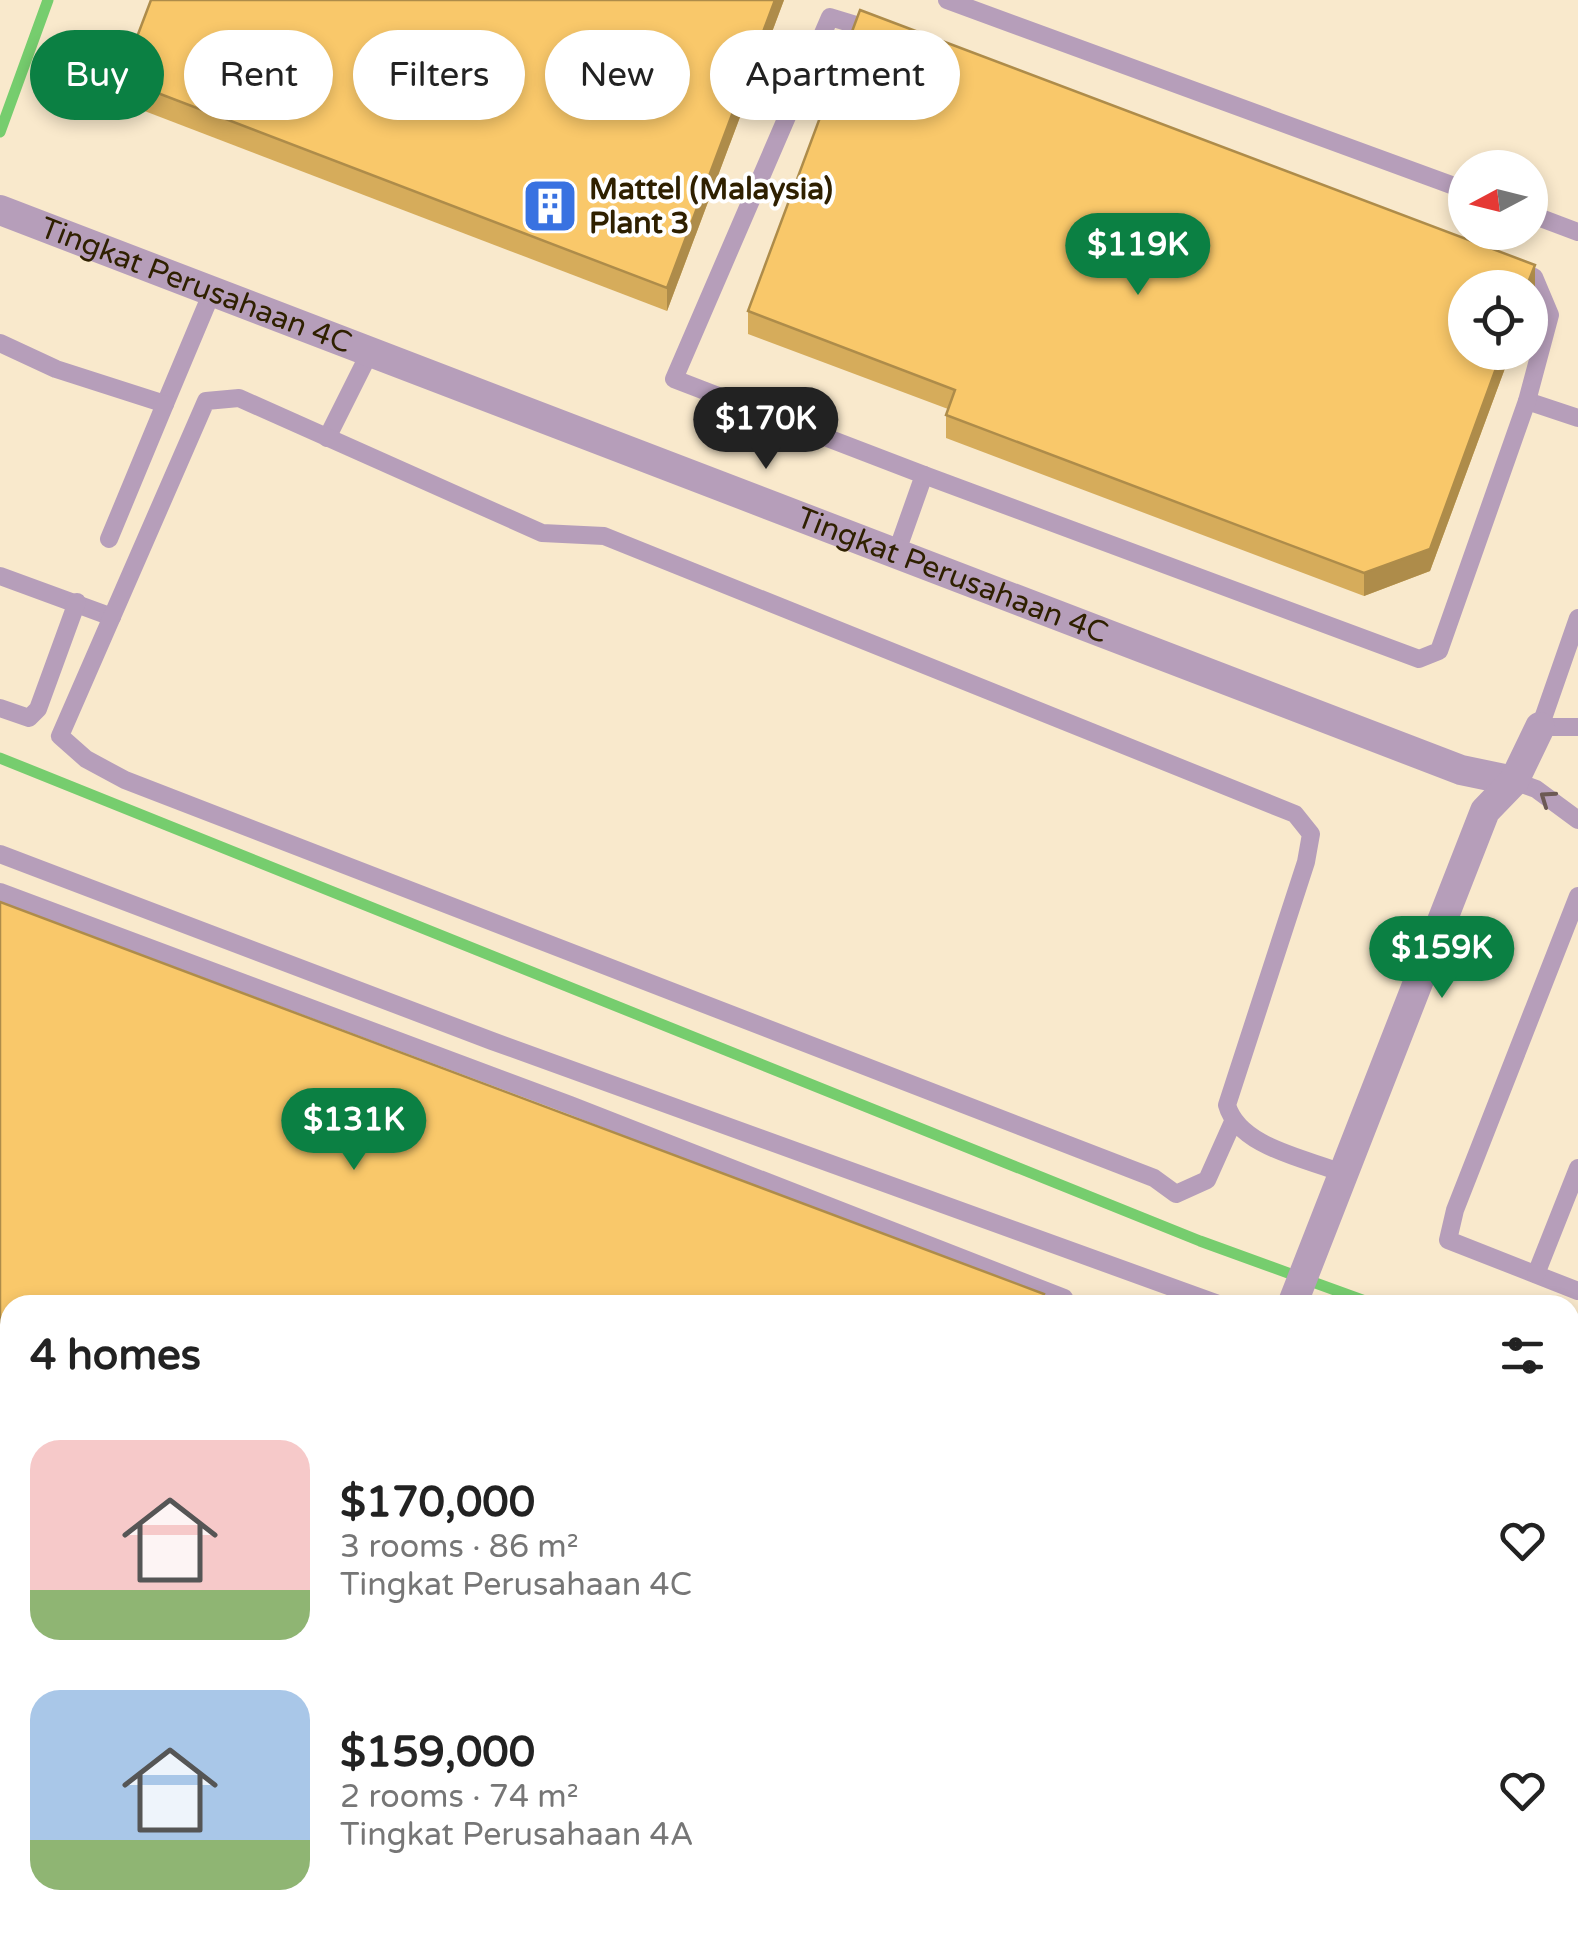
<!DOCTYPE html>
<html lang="en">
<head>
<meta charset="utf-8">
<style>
  :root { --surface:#fff; --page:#f6f6f6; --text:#222; --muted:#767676; --accent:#0b8043 }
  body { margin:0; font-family:"Varela Round",sans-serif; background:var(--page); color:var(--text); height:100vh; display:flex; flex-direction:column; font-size:38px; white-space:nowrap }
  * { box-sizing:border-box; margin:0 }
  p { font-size:32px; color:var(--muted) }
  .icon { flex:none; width:55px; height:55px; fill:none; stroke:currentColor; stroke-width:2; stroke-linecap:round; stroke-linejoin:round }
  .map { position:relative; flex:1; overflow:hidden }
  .sheet { position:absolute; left:0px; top:1295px; width:1580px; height:642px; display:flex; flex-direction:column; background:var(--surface); border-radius:30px 30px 0 0; box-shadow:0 5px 15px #0003 }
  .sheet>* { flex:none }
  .hud { position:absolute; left:30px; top:30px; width:1000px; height:90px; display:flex; gap:20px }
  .needle { width:65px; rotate:263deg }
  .buttons { position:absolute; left:1448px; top:150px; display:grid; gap:20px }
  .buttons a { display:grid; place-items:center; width:100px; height:100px; border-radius:50%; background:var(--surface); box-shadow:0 5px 15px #0003; font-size:50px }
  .price { position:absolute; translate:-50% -85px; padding:0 22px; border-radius:35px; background:var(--accent); color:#fff; font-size:32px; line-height:65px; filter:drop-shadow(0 2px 5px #0008) }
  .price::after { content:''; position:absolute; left:50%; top:60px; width:30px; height:22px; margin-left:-15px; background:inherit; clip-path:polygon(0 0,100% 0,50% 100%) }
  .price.active { background:#222; color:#fff }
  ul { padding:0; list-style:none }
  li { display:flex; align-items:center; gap:30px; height:250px; padding:0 30px }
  li span { display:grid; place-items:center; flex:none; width:280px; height:200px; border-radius:30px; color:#555 }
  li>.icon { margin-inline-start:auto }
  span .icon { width:120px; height:120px; fill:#fffc; stroke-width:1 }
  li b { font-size:42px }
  h2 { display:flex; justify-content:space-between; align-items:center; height:120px; padding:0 30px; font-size:42px }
  .pill { padding:0 35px; border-radius:45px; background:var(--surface); box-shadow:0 5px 15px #0003; font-size:35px; line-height:90px }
  .pill.active { background:var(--accent); color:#fff }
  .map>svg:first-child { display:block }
</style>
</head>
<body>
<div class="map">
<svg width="1578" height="1937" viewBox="0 0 1578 1937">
  <rect width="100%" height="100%" fill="#f9e9cc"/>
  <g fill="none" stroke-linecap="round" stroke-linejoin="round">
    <g stroke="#76cd6e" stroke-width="11">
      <path d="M 0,132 L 48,0"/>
      <path d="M 0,758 L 1200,1241 L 1376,1305"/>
      <path d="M 1570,1383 L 1578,1386"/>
    </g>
    <g stroke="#b69eba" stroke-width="18">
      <path d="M 947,0 L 1465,190"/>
      <path d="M 876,31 L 830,17 L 674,379 L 924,475 L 896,554"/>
      <path d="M 1530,214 L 1578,232"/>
      <path d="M 0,343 L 56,369 L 165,404 L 212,292"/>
      <path d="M 1527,401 L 1578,418"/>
      <path d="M 327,438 L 370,352"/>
      <path d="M 924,475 L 1419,659 L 1439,651 L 1527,401 L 1550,315 L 1534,277 L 1514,269"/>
      <path d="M 109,539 L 165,404"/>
      <path d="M 0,576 L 112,617"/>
      <path d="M 1578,618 L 1540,727 L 1578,727"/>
      <path d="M 0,708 L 29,718 L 38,709 L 77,602"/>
      <path d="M 1514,781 L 1536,789 L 1578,820"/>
      <path d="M 0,854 L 492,1041 L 1221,1305"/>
      <path d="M 0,892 L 570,1105 L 1064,1298 L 1068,1305"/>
      <path d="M 1578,896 L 1455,1210 L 1448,1240 L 1578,1291"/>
      <path d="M 1232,1124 L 1207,1180 L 1176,1194 L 1154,1178 L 125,780 L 86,759 L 60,736 L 206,401 L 239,398 L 542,533 L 604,536 L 1295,814 L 1311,834 L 1306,862 L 1227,1105 C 1239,1147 1305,1158 1342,1173"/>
      <path d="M 1536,1274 L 1578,1168"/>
      <path d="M 1570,1443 L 1578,1446"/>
      <path d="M 1570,1495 L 1578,1498"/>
      <path d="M 0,1570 L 10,1574"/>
      <path d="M 0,1653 L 10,1657"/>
      <path d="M 1570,1702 L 1578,1704"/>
      <path d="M 924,1928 L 948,1937"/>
      <path d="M 454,1937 L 458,1928"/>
      <path d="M 479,1937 L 483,1928"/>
      <path d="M 1147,1937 L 1151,1928"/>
    </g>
    <g stroke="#b69eba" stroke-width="30">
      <path id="s1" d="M 0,210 L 1461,770 L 1514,781"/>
      <path d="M 1292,1305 L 1485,811 L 1514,781 L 1540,727"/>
      <path d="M 1570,1537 L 1578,1540"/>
      <path d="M 1056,1937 L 1060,1928"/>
    </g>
  </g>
  <g fill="#d6ac5b">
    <path d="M 784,0 L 667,311 L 121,102 L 121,79 Z"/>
    <path d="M 1535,287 L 1465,352 L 1511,352 L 1430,571 L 1364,596 L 946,438 L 946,415 L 948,409 L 748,334 L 748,311 Z"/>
    <path d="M 0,902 L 1044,1305 L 10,1305 L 10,1525 L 0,1521 Z"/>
  </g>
  <g fill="#ae8c4a">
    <path d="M 775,0 L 784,0 L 667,311 L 667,288 Z"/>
    <path d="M 1535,265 L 1535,287 L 1530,300 L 1530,288 L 1526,288 Z"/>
    <path d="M 1502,352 L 1511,352 L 1430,571 L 1364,596 L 1364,573 Z"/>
    <path d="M 400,1928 L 408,1928 L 404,1937 L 396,1937 Z"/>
  </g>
  <g fill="#f9c86a" stroke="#ae8c4a" stroke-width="2.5">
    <path d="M 151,0 L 775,0 L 667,288 L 121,79 Z"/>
    <path d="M 860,10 L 1535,265 L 1526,288 L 1465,288 L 1465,352 L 1502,352 L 1430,549 L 1364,573 L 946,415 L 955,390 L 748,311 Z"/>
    <path d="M 0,902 L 1044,1294 L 1040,1305 L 10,1305 L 10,1503 L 0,1499 Z"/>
    <path d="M 0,1673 L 10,1676 L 10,1928 L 400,1928 L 396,1937 L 0,1937 Z"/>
    <path d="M 1570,1764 L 1578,1768 L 1578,1937 L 1193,1937 L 1196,1928 L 1570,1928 Z"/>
    <path d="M 499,1928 L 767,1928 L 791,1937 L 495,1937 Z"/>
  </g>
  <defs><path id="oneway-chevron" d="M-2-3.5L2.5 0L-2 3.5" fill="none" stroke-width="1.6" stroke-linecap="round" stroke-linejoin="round" transform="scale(2.5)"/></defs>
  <use stroke="#6c5954" href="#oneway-chevron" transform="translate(1547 798) rotate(-145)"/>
  <defs>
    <g id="building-square" transform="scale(2.875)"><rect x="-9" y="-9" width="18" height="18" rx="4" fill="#3972e1" stroke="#fff"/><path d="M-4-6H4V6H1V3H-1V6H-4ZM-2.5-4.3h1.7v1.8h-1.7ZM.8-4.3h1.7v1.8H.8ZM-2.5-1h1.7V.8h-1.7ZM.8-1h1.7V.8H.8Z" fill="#fff"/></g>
  </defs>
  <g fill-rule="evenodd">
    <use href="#building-square" x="550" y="206"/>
  </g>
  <g text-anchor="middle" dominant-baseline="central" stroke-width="8" stroke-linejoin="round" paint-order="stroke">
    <g font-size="30" font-weight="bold" fill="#2f2000" stroke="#fff" text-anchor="start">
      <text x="589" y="189">Mattel (Malaysia)<tspan x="589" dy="34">Plant 3</tspan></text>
    </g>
    <g font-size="30" fill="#2f2000" stroke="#fff">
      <text stroke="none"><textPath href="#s1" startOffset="210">Tingkat Perusahaan 4C</textPath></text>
      <text stroke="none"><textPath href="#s1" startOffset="1020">Tingkat Perusahaan 4C</textPath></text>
    </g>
  </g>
</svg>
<div class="buttons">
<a><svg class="needle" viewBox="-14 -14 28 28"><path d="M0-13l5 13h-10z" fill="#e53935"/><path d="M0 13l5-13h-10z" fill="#767676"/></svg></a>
<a><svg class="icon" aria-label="locate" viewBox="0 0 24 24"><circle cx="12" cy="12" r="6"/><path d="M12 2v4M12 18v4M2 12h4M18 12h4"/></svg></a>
</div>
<b class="price" style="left:1138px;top:298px">$119K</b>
<b class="price active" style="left:766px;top:472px">$170K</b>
<b class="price" style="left:1442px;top:1001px">$159K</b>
<b class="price" style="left:354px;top:1173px">$131K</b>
<div class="hud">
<a class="pill active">Buy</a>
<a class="pill">Rent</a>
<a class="pill">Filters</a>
<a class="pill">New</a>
<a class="pill">Apartment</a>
</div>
<section class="sheet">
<h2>4 homes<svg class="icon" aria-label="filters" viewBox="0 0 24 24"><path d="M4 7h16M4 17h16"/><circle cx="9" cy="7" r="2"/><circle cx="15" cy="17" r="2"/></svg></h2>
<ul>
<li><span style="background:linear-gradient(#f6c9c9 75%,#8fb573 0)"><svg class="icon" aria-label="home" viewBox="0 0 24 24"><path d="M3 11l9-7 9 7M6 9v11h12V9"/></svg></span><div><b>$170,000</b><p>3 rooms · 86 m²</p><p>Tingkat Perusahaan 4C</p></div><svg class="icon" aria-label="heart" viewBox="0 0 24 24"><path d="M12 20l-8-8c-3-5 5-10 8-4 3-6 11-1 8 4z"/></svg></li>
<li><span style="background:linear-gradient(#a9c7e8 75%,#8fb573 0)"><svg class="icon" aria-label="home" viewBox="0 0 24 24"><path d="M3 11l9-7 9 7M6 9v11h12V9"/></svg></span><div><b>$159,000</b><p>2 rooms · 74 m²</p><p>Tingkat Perusahaan 4A</p></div><svg class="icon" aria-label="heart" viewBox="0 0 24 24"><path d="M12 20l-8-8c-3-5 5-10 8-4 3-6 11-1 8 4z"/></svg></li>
</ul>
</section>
</div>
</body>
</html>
